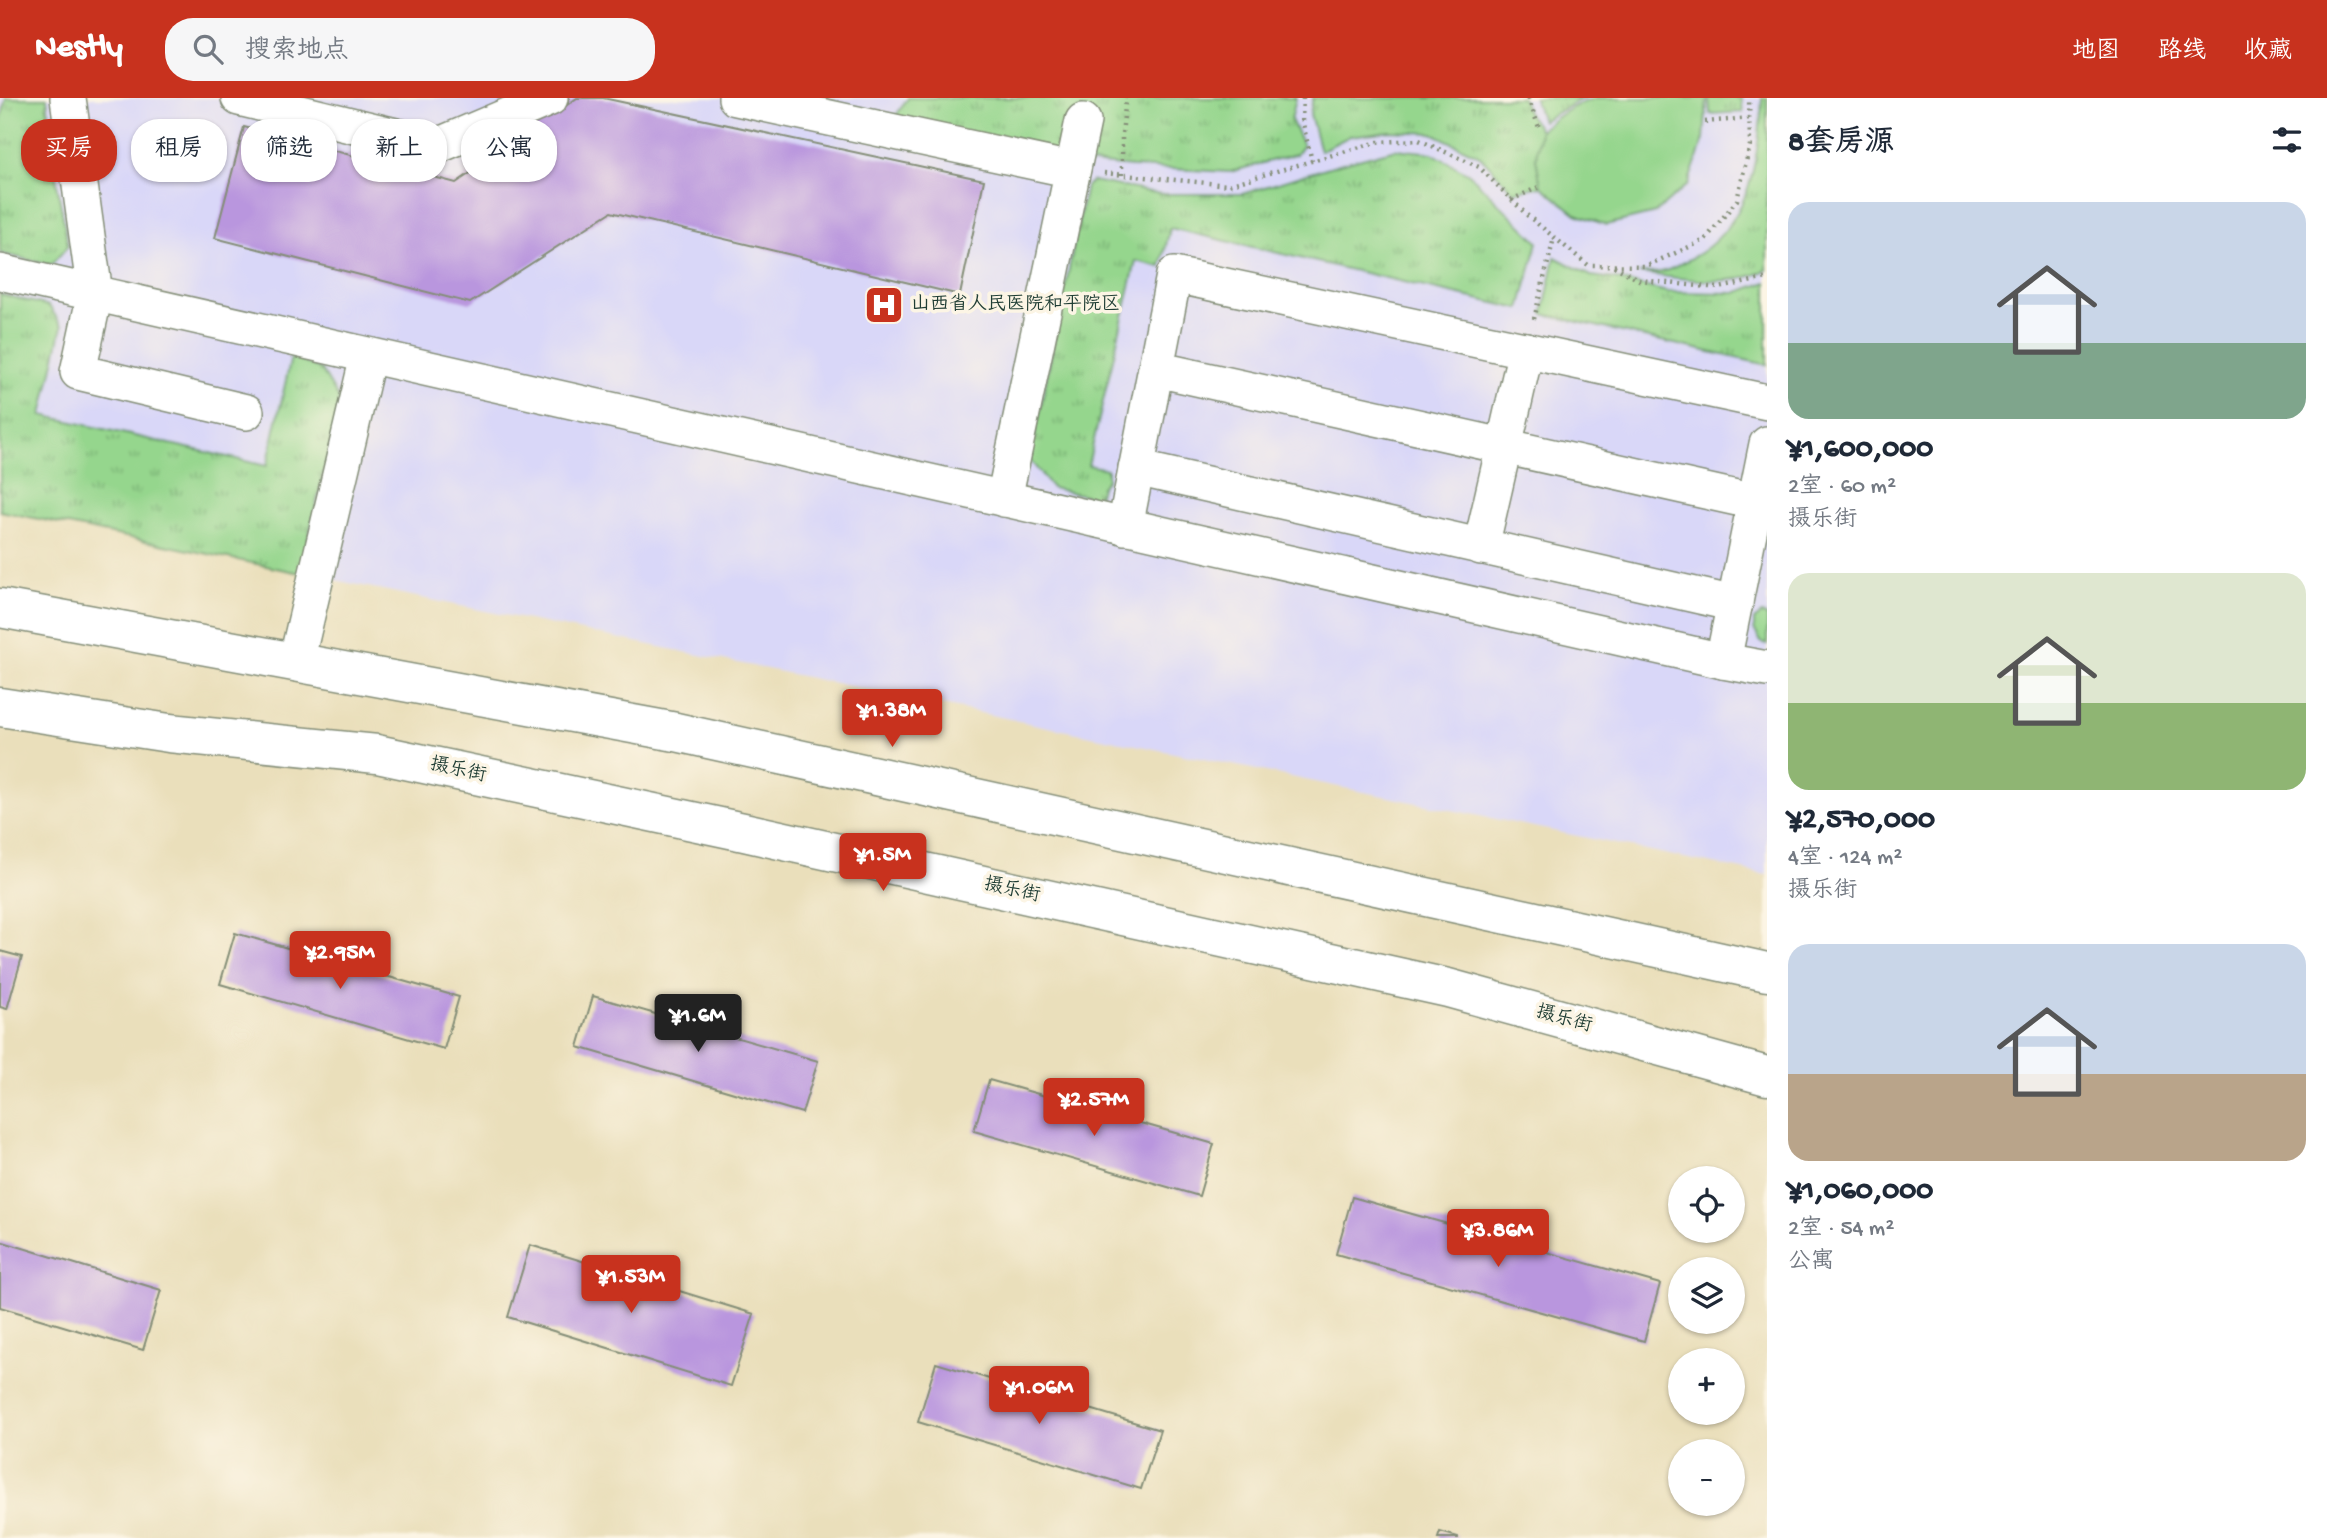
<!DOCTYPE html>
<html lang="zh">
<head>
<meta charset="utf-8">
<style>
  :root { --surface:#fff; --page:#f6f6f7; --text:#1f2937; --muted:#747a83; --accent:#c8321e }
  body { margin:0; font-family:"Gochi Hand","LXGW WenKai TC",sans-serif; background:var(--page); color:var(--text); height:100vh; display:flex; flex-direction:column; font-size:26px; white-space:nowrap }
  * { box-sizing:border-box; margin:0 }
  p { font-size:23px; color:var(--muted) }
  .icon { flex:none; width:38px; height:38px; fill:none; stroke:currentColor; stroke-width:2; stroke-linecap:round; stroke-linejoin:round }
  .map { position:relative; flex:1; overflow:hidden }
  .details { display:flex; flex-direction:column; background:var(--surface); width:560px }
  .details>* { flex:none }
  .hud { position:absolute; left:21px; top:21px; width:665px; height:63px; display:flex; gap:14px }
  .buttons { position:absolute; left:1668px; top:1068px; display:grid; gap:14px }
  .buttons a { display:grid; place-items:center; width:77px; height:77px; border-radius:50%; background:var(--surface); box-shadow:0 2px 5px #0004; font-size:35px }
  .price { position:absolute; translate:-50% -60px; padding:0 16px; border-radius:7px; background:var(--accent); color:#fff; font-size:23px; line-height:46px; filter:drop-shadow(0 2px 4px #0008) }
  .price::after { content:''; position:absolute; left:50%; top:42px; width:21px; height:16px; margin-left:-10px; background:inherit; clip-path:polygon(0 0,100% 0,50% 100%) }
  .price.current { background:#222; color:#fff }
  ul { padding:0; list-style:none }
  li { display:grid; align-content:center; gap:14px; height:371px; padding:0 21px }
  li span { display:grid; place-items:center; height:217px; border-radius:21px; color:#555 }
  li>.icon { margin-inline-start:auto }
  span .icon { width:126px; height:126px; fill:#fffc; stroke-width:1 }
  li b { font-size:30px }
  h2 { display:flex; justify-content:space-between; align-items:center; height:84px; padding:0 21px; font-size:30px }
  .tag { padding:0 24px; border-radius:28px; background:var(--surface); box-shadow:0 2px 5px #0004; font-size:24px; line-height:63px }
  .tag.current { background:var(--accent); color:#fff }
  header { display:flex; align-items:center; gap:42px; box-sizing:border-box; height:98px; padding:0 35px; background:var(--accent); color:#fff }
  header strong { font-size:33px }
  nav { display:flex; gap:38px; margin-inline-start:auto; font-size:24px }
  .search { width:490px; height:63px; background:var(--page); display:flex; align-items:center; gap:18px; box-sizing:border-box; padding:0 24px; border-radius:28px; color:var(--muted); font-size:26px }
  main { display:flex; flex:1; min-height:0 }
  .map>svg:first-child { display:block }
</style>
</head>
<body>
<header>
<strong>Nestly</strong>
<div class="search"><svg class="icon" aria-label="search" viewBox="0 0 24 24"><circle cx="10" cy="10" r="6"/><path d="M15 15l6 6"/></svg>搜索地点</div>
<nav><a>地图</a><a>路线</a><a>收藏</a></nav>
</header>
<main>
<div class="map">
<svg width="1767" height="1440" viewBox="0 0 1767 1440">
  <defs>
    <pattern id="grass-tufts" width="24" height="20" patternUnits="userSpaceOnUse" patternTransform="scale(1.75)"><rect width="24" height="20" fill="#95d68d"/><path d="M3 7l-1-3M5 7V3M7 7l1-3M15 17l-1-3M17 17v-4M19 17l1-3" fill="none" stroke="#79af74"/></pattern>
  </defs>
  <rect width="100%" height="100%" fill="#fcf5e5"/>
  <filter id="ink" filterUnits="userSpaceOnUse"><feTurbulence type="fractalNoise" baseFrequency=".0143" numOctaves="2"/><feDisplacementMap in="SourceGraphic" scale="14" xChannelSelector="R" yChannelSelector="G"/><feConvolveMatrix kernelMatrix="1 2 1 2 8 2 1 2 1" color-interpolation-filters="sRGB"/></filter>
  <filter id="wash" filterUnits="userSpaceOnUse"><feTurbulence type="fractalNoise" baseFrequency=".00686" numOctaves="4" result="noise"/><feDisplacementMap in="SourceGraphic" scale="28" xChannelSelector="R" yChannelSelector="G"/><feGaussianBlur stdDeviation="1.57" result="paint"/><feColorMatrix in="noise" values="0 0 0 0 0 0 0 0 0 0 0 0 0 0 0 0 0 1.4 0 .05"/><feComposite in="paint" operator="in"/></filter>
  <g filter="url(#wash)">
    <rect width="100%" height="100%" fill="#eadfbb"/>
    <path fill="#d9d7f8" d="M 0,0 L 1767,0 L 1767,777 L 0,413 Z"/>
    <g fill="url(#grass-tufts)" stroke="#5a8a60" stroke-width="2">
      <path d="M 6,0 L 47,0 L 57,86 L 68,148 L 51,167 L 0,155 L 0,27 Z"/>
      <path d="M 908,0 L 1296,0 L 1291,22 L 1303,47 L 1296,56 L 1230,74 L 1133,69 L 1038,60 L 895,19 Z"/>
      <path d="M 1313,0 L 1522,0 L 1527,14 L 1540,32 L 1536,60 L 1541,88 L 1514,94 L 1480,58 L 1432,35 L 1390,33 L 1350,38 L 1320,53 L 1310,16 Z"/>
      <path d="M 1534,0 L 1583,0 L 1542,23 Z"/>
      <path d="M 1709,0 L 1741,0 L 1743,14 L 1710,16 Z"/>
      <path d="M 1762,0 L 1767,0 L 1767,172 C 1728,191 1681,180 1639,175 C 1665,176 1667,173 1690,161 C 1750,129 1759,62 1762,0 Z"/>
      <path d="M 1396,51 L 1432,55 L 1469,76 L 1538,144 L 1520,211 L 1170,130 L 1161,169 L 1136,163 L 1088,367 L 1107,371 L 1107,382 L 1101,389 L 1098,400 L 1052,390 L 1030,362 L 1086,88 L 1093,83 L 1161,96 L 1242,96 L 1339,66 Z"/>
      <path d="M 1555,159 L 1591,178 L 1615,181 L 1667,194 L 1735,195 L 1767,184 L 1767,267 L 1543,216 Z"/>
      <path d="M 0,196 L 49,208 L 62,228 L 42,317 L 267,368 L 291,259 L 321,271 L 339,301 L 333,334 L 300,475 L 0,413 Z"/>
      <path d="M 1762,516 L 1767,518 L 1767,546 L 1761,544 L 1754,531 L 1754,522 Z"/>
    </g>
    <path fill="#95d68d" stroke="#5a8a60" stroke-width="2" d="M 1596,0 L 1707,0 L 1704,41 L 1688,86 L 1655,115 L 1606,127 L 1576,116 L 1541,88 L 1536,60 L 1540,32 C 1557,18 1574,6 1596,0 Z"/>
    <g id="blocks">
      <g fill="#b996de">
        <path d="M 533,0 L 569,0 L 567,7 L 577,0 L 603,0 L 984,82 L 960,197 L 611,114 L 470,205 L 215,140 L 244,29 L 456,85 L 525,37 Z"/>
        <path d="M 235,835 L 459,899 L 444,951 L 220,886 Z"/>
        <path d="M 0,853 L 22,859 L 7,911 L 0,909 Z"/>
        <path d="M 593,898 L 818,963 L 802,1015 L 578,949 Z"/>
        <path d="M 989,982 L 1214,1046 L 1199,1098 L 974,1033 Z"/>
        <path d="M 1352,1099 L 1660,1186 L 1644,1243 L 1336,1156 Z"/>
        <path d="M 0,1143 L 161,1192 L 143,1252 L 0,1209 Z"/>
        <path d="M 530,1147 L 754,1216 L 731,1288 L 508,1219 Z"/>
        <path d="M 936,1265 L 1160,1332 L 1141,1391 L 918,1324 Z"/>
        <path d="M 1440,1434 L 1458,1439 L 1458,1440 L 1438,1440 Z"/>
      </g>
    </g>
  </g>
  <g filter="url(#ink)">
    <use href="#blocks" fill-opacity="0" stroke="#848e78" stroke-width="2"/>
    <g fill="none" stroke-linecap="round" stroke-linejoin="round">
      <g stroke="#848e78" stroke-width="38">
        <g id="minor">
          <path d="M 68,0 L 95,196 L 78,274 L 246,314"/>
          <path d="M 239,0 L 437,48 L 550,0"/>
          <path d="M 736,0 L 1072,72"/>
          <path d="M 0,174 L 1723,563 L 1767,571"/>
          <path d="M 1156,271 L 1755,404"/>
          <path d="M 1136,370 L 1735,506"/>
          <path d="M 1004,401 L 1083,23"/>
          <path d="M 1125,429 L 1174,177 L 1767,304"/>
          <path d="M 1481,449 L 1526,252"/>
          <path d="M 1723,563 L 1767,346"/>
          <path d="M 296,564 L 368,258"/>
        </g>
      </g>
      <g stroke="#848e78" stroke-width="41">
        <g id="major">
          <path d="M 0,510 L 676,634 L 1767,874"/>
          <path d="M 0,609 L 169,635 L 377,656 L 744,734 L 1448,890 L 1767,978"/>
        </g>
      </g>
      <g stroke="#848e78" stroke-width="4.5" stroke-dasharray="2 5" stroke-linecap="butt">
        <path d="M 1303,0 L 1302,22 L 1312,63"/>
        <path d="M 1528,0 L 1540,32"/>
        <path d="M 1705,24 L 1750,20"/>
        <path d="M 1104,75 L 1228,87 L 1378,44 L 1419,42 L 1479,69 L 1528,118 L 1588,167 L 1646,168 L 1705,142 L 1737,102 L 1750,47 L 1749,0"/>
        <path d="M 1122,77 L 1122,36 L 1126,0"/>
        <path d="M 1511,102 L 1541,88"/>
        <path d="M 1614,168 L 1639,182 L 1719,190 L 1767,180"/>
        <path d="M 1534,221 L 1554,140"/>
      </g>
      <use href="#minor" stroke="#fff" stroke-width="35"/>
      <use href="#major" stroke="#fff" stroke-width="38"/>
    </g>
  </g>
  <defs>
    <g id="hospital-square" transform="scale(2.0125)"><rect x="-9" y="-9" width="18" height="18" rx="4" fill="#c8321e" stroke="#fcf5e5"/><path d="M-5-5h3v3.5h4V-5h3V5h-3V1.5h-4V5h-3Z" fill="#fff"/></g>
  </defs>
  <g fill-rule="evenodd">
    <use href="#hospital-square" x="884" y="207"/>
  </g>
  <g text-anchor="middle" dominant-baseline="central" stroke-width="7" stroke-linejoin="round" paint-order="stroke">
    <g font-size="19" fill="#1f3d34" stroke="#fcf5e5" text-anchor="start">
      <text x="911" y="207">山西省人民医院和平院区</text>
    </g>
    <g font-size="19" fill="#1f3d34" stroke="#fcf5e5">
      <text transform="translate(458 673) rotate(12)">摄乐街</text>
      <text transform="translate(1012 793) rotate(12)">摄乐街</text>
      <text transform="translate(1564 922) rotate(15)">摄乐街</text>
    </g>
  </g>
</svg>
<div class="buttons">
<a><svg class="icon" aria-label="locate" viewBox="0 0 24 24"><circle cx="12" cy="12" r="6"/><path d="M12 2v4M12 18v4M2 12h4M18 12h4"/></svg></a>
<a><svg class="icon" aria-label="layers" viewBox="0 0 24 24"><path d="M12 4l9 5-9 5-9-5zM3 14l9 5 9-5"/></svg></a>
<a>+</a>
<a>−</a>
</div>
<b class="price" style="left:892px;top:651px">¥1.38M</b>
<b class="price" style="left:883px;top:795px">¥1.5M</b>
<b class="price" style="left:340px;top:893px">¥2.95M</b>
<b class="price current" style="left:698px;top:956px">¥1.6M</b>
<b class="price" style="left:1094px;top:1040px">¥2.57M</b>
<b class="price" style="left:1498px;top:1171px">¥3.86M</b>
<b class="price" style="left:631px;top:1217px">¥1.53M</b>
<b class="price" style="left:1039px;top:1328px">¥1.06M</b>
<div class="hud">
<a class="tag current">买房</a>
<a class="tag">租房</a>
<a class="tag">筛选</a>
<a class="tag">新上</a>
<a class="tag">公寓</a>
</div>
</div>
<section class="details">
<h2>8套房源<svg class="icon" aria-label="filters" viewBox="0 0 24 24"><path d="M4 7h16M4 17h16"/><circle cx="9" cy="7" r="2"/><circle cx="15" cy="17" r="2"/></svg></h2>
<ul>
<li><span style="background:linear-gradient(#c9d6e8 65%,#7fa58c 0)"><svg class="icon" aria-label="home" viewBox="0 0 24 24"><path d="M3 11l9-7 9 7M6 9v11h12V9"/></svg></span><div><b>¥1,600,000</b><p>2室 · 60 m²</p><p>摄乐街</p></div></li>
<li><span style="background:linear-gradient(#dfe7d0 60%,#8fb573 0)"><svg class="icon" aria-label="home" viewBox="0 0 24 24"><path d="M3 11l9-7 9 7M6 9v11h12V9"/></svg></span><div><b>¥2,570,000</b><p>4室 · 124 m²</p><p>摄乐街</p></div></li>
<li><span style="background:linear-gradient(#c9d6e8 60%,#b9a48a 0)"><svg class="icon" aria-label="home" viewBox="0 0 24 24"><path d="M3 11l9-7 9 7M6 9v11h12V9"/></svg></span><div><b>¥1,060,000</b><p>2室 · 54 m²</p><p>公寓</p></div></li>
</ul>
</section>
</main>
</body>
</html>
